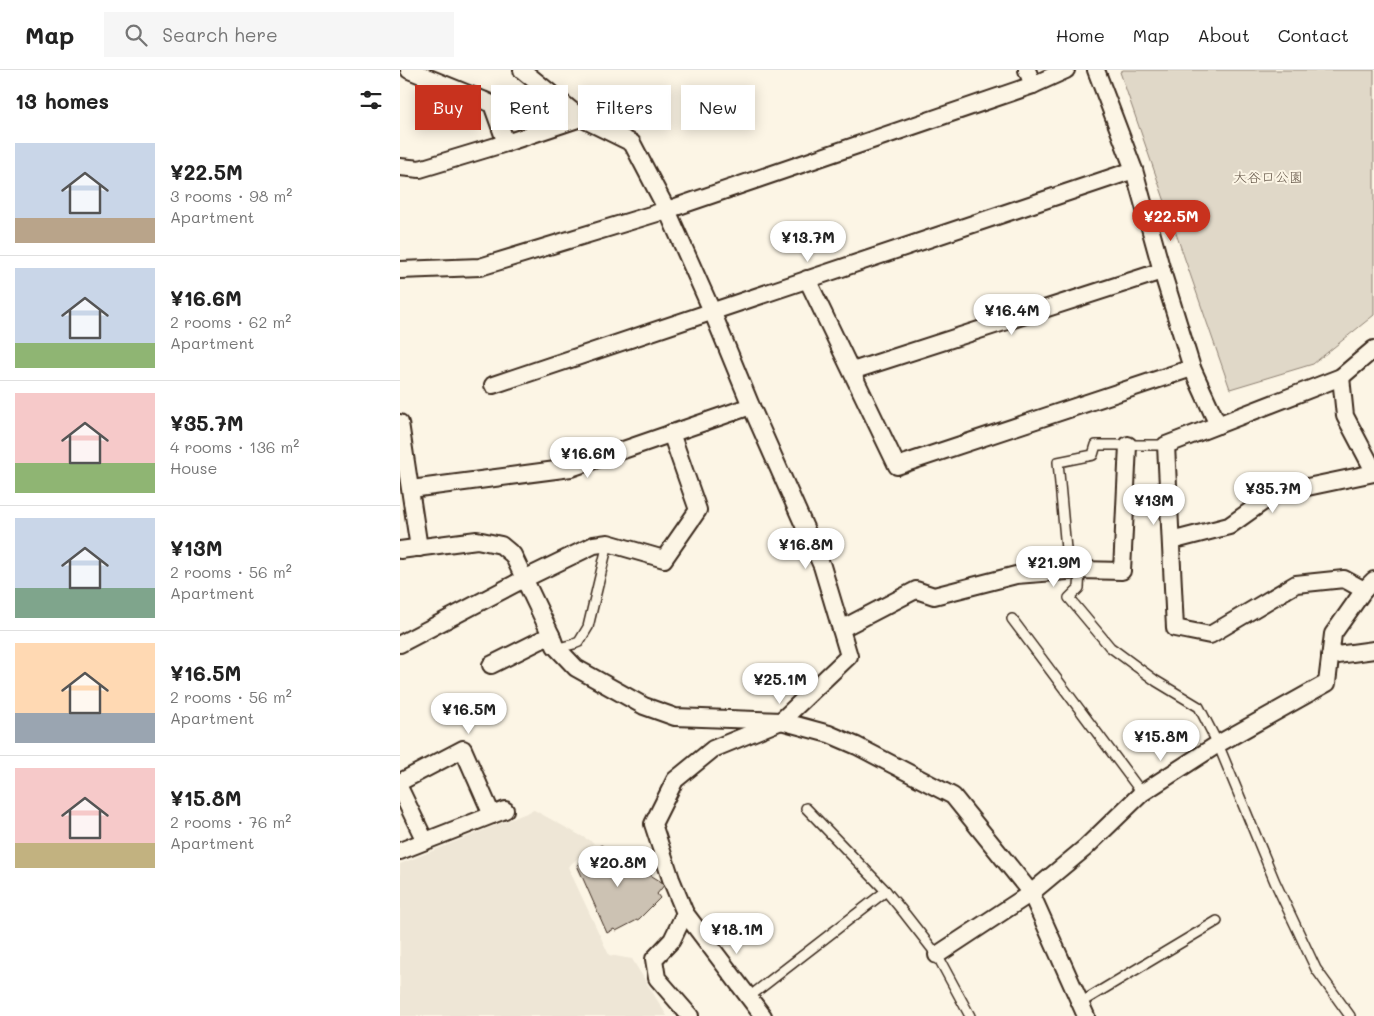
<!DOCTYPE html>
<html lang="en">
<head>
<meta charset="utf-8">
<style>
  :root { --surface:#fff; --page:#f6f6f6; --text:#222; --muted:#767676; --line:#e0e0e0; --accent:#c8321e }
  body { margin:0; font-family:Mali,"Klee One",sans-serif; background:var(--page); color:var(--text); height:100vh; display:flex; flex-direction:column; font-size:19px; white-space:nowrap }
  * { box-sizing:border-box; margin:0 }
  p { font-size:16px; color:var(--muted) }
  .icon { flex:none; width:28px; height:28px; fill:none; stroke:currentColor; stroke-width:2; stroke-linecap:round; stroke-linejoin:round }
  .map { position:relative; flex:1; overflow:hidden }
  .drawer { display:flex; flex-direction:column; background:var(--surface); width:400px }
  .drawer>* { flex:none }
  .hud { position:absolute; left:15px; top:15px; width:475px; height:45px; display:flex; gap:10px }
  .price { position:absolute; translate:-50% -42px; padding:0 11px; border-radius:18px; background:#fff; color:#222; font-size:16px; line-height:32px; filter:drop-shadow(0 1px 2px #0008) }
  .price::after { content:''; position:absolute; left:50%; top:30px; width:15px; height:11px; margin-left:-8px; background:inherit; clip-path:polygon(0 0,100% 0,50% 100%) }
  .price.on { background:var(--accent); color:#fff }
  ul { padding:0; list-style:none }
  li { display:flex; align-items:center; gap:15px; height:125px; padding:0 15px }
  li+li { border-top:1px solid var(--line) }
  li span { display:grid; place-items:center; flex:none; width:140px; height:100px; border-radius:0px; color:#555 }
  li>.icon { margin-inline-start:auto }
  span .icon { width:60px; height:60px; fill:#fffc; stroke-width:1 }
  li b { font-size:21px }
  h2 { display:flex; justify-content:space-between; align-items:center; height:60px; padding:0 15px; font-size:21px }
  .pill { padding:0 18px; border-radius:0px; background:var(--surface); box-shadow:0 2px 12px #0003; font-size:18px; line-height:45px }
  .pill.on { background:var(--accent); color:#fff }
  header { display:flex; align-items:center; gap:30px; box-sizing:border-box; height:70px; padding:0 25px; background:var(--surface); border-bottom:1px solid var(--line) }
  header strong { font-size:24px }
  nav { display:flex; gap:28px; margin-inline-start:auto; font-size:18px }
  .search { width:350px; height:45px; background:var(--page); display:flex; align-items:center; gap:12px; box-sizing:border-box; padding:0 18px; border-radius:0px; color:var(--muted); font-size:19px }
  main { display:flex; flex:1; min-height:0 }
  .map>svg:first-child { display:block }
</style>
</head>
<body>
<header>
<strong>Map</strong>
<div class="search"><svg class="icon" aria-label="search" viewBox="0 0 24 24"><circle cx="10" cy="10" r="6"/><path d="M15 15l6 6"/></svg>Search here</div>
<nav><a>Home</a><a>Map</a><a>About</a><a>Contact</a></nav>
</header>
<main>
<section class="drawer">
<h2>13 homes<svg class="icon" aria-label="filters" viewBox="0 0 24 24"><path d="M4 7h16M4 17h16"/><circle cx="9" cy="7" r="2"/><circle cx="15" cy="17" r="2"/></svg></h2>
<ul>
<li><span style="background:linear-gradient(#c9d6e8 75%,#b9a48a 0)"><svg class="icon" aria-label="home" viewBox="0 0 24 24"><path d="M3 11l9-7 9 7M6 9v11h12V9"/></svg></span><div><b>¥22.5M</b><p>3 rooms · 98 m²</p><p>Apartment</p></div></li>
<li><span style="background:linear-gradient(#c9d6e8 75%,#8fb573 0)"><svg class="icon" aria-label="home" viewBox="0 0 24 24"><path d="M3 11l9-7 9 7M6 9v11h12V9"/></svg></span><div><b>¥16.6M</b><p>2 rooms · 62 m²</p><p>Apartment</p></div></li>
<li><span style="background:linear-gradient(#f6c9c9 70%,#8fb573 0)"><svg class="icon" aria-label="home" viewBox="0 0 24 24"><path d="M3 11l9-7 9 7M6 9v11h12V9"/></svg></span><div><b>¥35.7M</b><p>4 rooms · 136 m²</p><p>House</p></div></li>
<li><span style="background:linear-gradient(#c9d6e8 70%,#7fa58c 0)"><svg class="icon" aria-label="home" viewBox="0 0 24 24"><path d="M3 11l9-7 9 7M6 9v11h12V9"/></svg></span><div><b>¥13M</b><p>2 rooms · 56 m²</p><p>Apartment</p></div></li>
<li><span style="background:linear-gradient(#ffd9b3 70%,#9aa5b1 0)"><svg class="icon" aria-label="home" viewBox="0 0 24 24"><path d="M3 11l9-7 9 7M6 9v11h12V9"/></svg></span><div><b>¥16.5M</b><p>2 rooms · 56 m²</p><p>Apartment</p></div></li>
<li><span style="background:linear-gradient(#f6c9c9 75%,#c2b280 0)"><svg class="icon" aria-label="home" viewBox="0 0 24 24"><path d="M3 11l9-7 9 7M6 9v11h12V9"/></svg></span><div><b>¥15.8M</b><p>2 rooms · 76 m²</p><p>Apartment</p></div></li>
</ul>
</section>
<div class="map">
<svg width="974" height="946" viewBox="0 0 974 946">
  <rect width="100%" height="100%" fill="#fcf5e5"/>
  <filter id="ink" filterUnits="userSpaceOnUse"><feTurbulence type="fractalNoise" baseFrequency=".02" numOctaves="2"/><feDisplacementMap in="SourceGraphic" scale="10" xChannelSelector="R" yChannelSelector="G"/><feConvolveMatrix kernelMatrix="1 2 1 2 8 2 1 2 1" color-interpolation-filters="sRGB"/></filter>
  <g filter="url(#ink)">
    <path fill="#eee6d6" d="M 134,740 L 194,773 L 168,797 L 209,885 L 232,889 L 267,946 L 0,946 L 0,794 Z"/>
    <path fill="#e0d8c8" stroke="#8e8173" d="M 723,0 L 974,0 L 974,245 L 913,294 L 830,319 L 720,2 Z"/>
    <path fill="#ccc2b3" stroke="#3b2a1e" d="M 201,775 L 265,814 L 257,824 L 260,828 L 239,849 L 216,861 L 214,859 L 207,863 L 177,795 Z"/>
    <g fill="none" stroke-linecap="round" stroke-linejoin="round">
      <g stroke="#3b2a1e" stroke-width="12">
        <g id="lane">
          <path d="M 680,500 L 679,518 L 669,528 L 710,577 L 756,611 L 799,637 L 818,674 L 875,812 L 916,899 L 950,946"/>
          <path d="M 668,501 L 658,392 L 693,385 L 696,375 L 766,375"/>
          <path d="M 612,549 L 742,723"/>
          <path d="M 159,580 L 166,576 L 174,574 L 179,572 L 188,557 L 208,473"/>
          <path d="M 406,738 L 486,821 L 505,844 L 537,885 L 570,946"/>
          <path d="M 349,927 L 486,821"/>
          <path d="M 680,933 L 817,851"/>
        </g>
      </g>
      <g stroke="#3b2a1e" stroke-width="20">
        <g id="street">
          <path d="M 9,0 L 83,30 L 92,34 L 106,73"/>
          <path d="M 122,0 L 181,48 L 232,73 L 267,140 L 312,241 L 351,336 L 422,496 L 449,586 L 381,651 L 313,679 L 275,710 L 253,754 L 271,809 L 285,843 L 272,870 L 254,889 L 257,908 L 290,946"/>
          <path d="M 627,0 L 633,15"/>
          <path d="M 696,0 L 734,100 L 762,201 L 792,298 L 818,355"/>
          <path d="M 0,97 L 20,99 L 106,73 L 181,48"/>
          <path d="M 0,200 L 80,197 L 267,140 L 633,15 L 666,0"/>
          <path d="M 407,209 L 497,396 L 792,298"/>
          <path d="M 452,301 L 762,201"/>
          <path d="M 941,307 L 945,346 L 974,401"/>
          <path d="M 93,315 L 734,100"/>
          <path d="M 0,353 L 19,478"/>
          <path d="M 11,419 L 171,398 L 351,336"/>
          <path d="M 771,471 L 829,456 L 874,424 L 974,403"/>
          <path d="M 0,480 L 77,470 L 101,475 L 113,485 L 151,565 L 155,576 L 176,598 L 244,636 L 275,647 L 381,651 L 429,664 L 457,676 L 553,726 L 631,823 L 686,946"/>
          <path d="M 964,520 L 944,509 L 896,514 L 810,565 L 775,558 L 766,375 L 941,307 L 974,279"/>
          <path d="M 441,559 L 516,520 L 534,526 L 616,505 L 680,500 L 722,501 L 728,375"/>
          <path d="M 0,574 L 124,509 L 194,475 L 208,473 L 264,489 L 298,440 L 271,363"/>
          <path d="M 930,586 L 974,580"/>
          <path d="M 91,595 L 151,565"/>
          <path d="M 0,712 L 63,679 L 92,745"/>
          <path d="M 0,719 L 25,771"/>
          <path d="M 0,781 L 105,740"/>
          <path d="M 285,843 L 363,946"/>
          <path d="M 537,885 L 631,823 L 685,778 L 742,723 L 818,674 L 927,613 L 933,564 L 964,520 L 974,510"/>
        </g>
      </g>
      <use href="#lane" stroke="#fcf5e5" stroke-width="9"/>
      <use href="#street" stroke="#fcf5e5" stroke-width="16"/>
    </g>
  </g>
  <g text-anchor="middle" dominant-baseline="central" stroke-width="4" stroke-linejoin="round" paint-order="stroke">
    <g font-size="14" fill="#645648" stroke="#fcf5e5">
      <text x="868" y="106">大谷口公園</text>
    </g>
  </g>
</svg>
<b class="price on" style="left:771px;top:172px">¥22.5M</b>
<b class="price" style="left:408px;top:193px">¥13.7M</b>
<b class="price" style="left:612px;top:266px">¥16.4M</b>
<b class="price" style="left:188px;top:409px">¥16.6M</b>
<b class="price" style="left:873px;top:444px">¥35.7M</b>
<b class="price" style="left:754px;top:456px">¥13M</b>
<b class="price" style="left:406px;top:500px">¥16.8M</b>
<b class="price" style="left:654px;top:518px">¥21.9M</b>
<b class="price" style="left:380px;top:635px">¥25.1M</b>
<b class="price" style="left:69px;top:665px">¥16.5M</b>
<b class="price" style="left:761px;top:692px">¥15.8M</b>
<b class="price" style="left:218px;top:818px">¥20.8M</b>
<b class="price" style="left:337px;top:885px">¥18.1M</b>
<div class="hud">
<a class="pill on">Buy</a>
<a class="pill">Rent</a>
<a class="pill">Filters</a>
<a class="pill">New</a>
</div>
</div>
</main>
</body>
</html>
